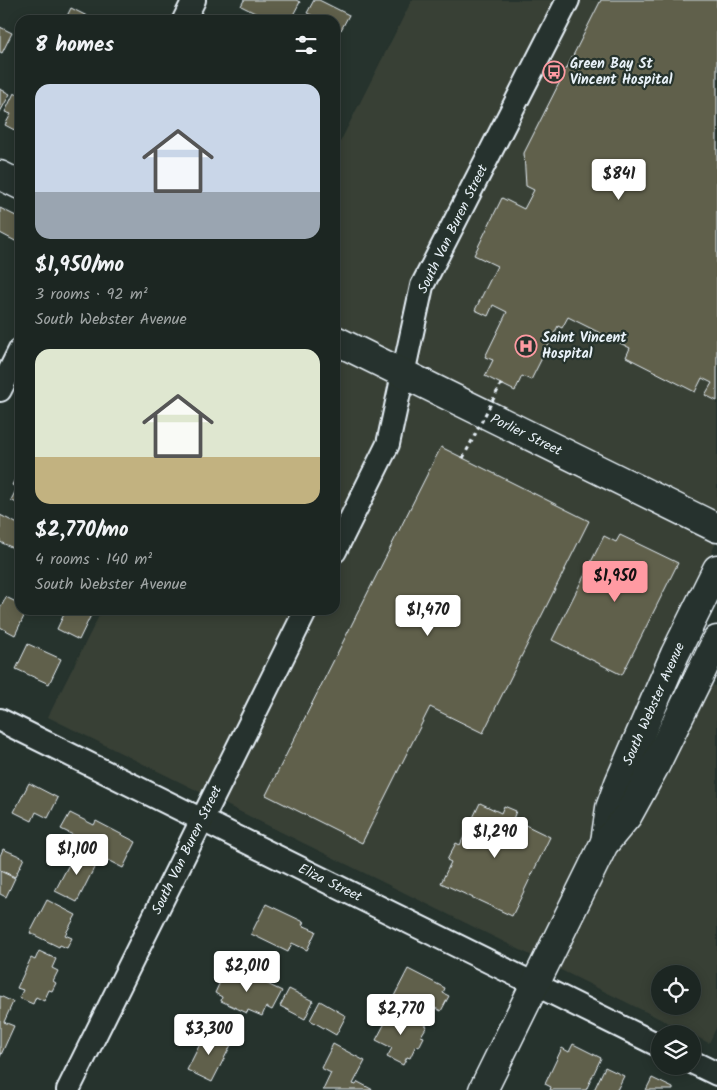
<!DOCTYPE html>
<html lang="en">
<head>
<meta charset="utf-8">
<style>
  :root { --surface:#1c2622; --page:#252e2a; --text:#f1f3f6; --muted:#a0a5a5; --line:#3a4340; --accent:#ff9aa2 }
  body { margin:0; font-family:Kalam,sans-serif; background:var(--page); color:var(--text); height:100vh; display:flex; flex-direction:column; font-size:19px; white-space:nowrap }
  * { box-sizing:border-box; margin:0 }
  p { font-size:16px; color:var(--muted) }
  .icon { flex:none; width:28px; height:28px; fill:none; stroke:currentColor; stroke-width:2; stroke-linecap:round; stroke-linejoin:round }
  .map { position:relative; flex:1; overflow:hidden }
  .panel { position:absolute; left:15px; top:15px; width:325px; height:600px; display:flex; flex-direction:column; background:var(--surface); border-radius:15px; box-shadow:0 2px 12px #0003,0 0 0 1px var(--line) }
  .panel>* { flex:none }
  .controls { position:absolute; left:651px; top:965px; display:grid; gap:10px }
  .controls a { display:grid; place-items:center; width:50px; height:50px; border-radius:50%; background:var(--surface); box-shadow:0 2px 12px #0003,0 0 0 1px var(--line); font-size:25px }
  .price { position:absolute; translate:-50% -42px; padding:0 11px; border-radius:5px; background:#fff; color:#222; font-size:16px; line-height:32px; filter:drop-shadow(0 1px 2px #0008) }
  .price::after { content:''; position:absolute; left:50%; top:30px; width:15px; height:11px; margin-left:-8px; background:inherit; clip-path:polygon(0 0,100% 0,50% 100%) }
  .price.current { background:var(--accent); color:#111 }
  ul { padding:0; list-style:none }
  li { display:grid; align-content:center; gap:10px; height:265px; padding:0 20px }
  li span { display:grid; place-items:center; height:155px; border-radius:15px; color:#555 }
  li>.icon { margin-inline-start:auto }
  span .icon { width:90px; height:90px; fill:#fffc; stroke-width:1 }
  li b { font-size:21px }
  h2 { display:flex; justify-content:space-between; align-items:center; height:60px; padding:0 20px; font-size:21px }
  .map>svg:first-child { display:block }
</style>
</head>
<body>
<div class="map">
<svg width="717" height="1090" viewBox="0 0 717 1090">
  <rect width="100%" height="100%" fill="#26332d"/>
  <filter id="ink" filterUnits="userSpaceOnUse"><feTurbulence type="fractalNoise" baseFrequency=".02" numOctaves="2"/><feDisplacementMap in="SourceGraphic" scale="10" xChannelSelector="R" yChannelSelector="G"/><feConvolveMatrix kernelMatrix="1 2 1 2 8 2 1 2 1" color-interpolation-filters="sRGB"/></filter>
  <g filter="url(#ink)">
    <path fill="#384036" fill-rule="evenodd" d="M 412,0 L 717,0 L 717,541 L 660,659 L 717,687 L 717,1026 L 709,1043 L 48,717 L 102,610 L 335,610 L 335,152 ZM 660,974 L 692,974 L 692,1006 L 660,1006 Z"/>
    <g fill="#61604c" stroke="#e8f1f8">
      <path d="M 244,0 L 296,0 L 300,2 L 293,15 L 302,20 L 269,20 L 241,6 Z"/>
      <path d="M 314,0 L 319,0 L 349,15 L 341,30 L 335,27 L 335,20 L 322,20 L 307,13 Z"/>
      <path d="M 601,0 L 717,0 L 717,401 L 705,395 L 712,383 L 702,378 L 695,392 L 626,357 L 630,348 L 568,317 L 562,328 L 558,326 L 531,380 L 522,376 L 515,391 L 485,376 L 493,360 L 485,357 L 507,312 L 493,305 L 488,316 L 475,310 L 497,266 L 474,255 L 502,198 L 524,209 L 534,190 L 526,186 L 524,153 Z"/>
      <path d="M 71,8 L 95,20 L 65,20 Z"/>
      <path d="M 0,27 L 12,33 L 2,53 L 0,52 Z"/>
      <path d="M 0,89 L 10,94 L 0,112 Z"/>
      <path d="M 14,93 L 20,96 L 20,133 L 5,125 L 11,114 L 5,112 Z"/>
      <path d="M 0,208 L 20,218 L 19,243 L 0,233 Z"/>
      <path d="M 441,447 L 589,521 L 483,733 L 430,707 L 362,843 L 266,795 Z"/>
      <path d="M 20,469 L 20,505 L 11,500 L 17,488 L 12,485 Z"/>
      <path d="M 0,515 L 20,525 L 20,551 L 0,542 Z"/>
      <path d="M 620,535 L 678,563 L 622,675 L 552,640 L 604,536 L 616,542 Z"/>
      <path d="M 6,597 L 20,604 L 20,610 L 27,610 L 15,635 L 0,627 L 0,609 Z"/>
      <path d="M 66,610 L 81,610 L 91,615 L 79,640 L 57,629 Z"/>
      <path d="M 28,644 L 61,659 L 49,684 L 16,669 Z"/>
      <path d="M 29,783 L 58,798 L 48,818 L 36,812 L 32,821 L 14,812 Z"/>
      <path d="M 480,803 L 501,813 L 504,806 L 516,811 L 513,819 L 550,837 L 512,916 L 441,883 L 451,862 L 447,860 L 456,843 L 460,845 Z"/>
      <path d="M 70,813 L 94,825 L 96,821 L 136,842 L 123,868 L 74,843 L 77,837 L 61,829 Z"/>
      <path d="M 3,849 L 24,858 L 15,877 L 0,870 L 0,856 Z"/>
      <path d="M 77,849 L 98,860 L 77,902 L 55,891 Z"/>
      <path d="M 0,871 L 15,878 L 6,897 L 0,894 Z"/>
      <path d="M 47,900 L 76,915 L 65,935 L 72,938 L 67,948 L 60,945 L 59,947 L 30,933 Z"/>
      <path d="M 266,904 L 304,922 L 302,925 L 316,931 L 307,950 L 292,943 L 288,952 L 251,934 Z"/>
      <path d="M 39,951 L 56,959 L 52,968 L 58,971 L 53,981 L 56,983 L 52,991 L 49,990 L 44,1001 L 36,997 L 33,1004 L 19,998 L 23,990 L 17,988 L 31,958 L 35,960 Z"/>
      <path d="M 236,969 L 282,991 L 272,1010 L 266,1007 L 262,1016 L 248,1010 L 247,1013 L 221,1001 L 222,997 L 215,993 L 224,973 L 232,977 Z"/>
      <path d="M 408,969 L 445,988 L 443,993 L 449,996 L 441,1011 L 435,1008 L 430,1017 L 393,998 Z"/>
      <path d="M 289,989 L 313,1001 L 305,1019 L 280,1006 Z"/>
      <path d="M 0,996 L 13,1002 L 4,1022 L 14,1026 L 0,1057 Z"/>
      <path d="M 320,1001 L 346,1016 L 336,1035 L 310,1020 Z"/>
      <path d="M 393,1008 L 427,1026 L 421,1036 L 424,1037 L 419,1047 L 416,1045 L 410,1058 L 407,1057 L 403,1065 L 387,1057 L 392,1048 L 376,1040 Z"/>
      <path d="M 205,1030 L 232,1043 L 212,1082 L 187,1070 L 200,1044 L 198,1043 Z"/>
      <path d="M 333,1044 L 365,1061 L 353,1084 L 356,1085 L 358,1082 L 373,1090 L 323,1090 L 331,1073 L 321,1068 Z"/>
      <path d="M 573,1044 L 601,1058 L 586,1090 L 550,1090 L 551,1087 L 545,1084 L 562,1048 L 569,1052 Z"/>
      <path d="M 605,1067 L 624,1076 L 617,1090 L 594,1090 Z"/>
      <path d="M 652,1078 L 673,1088 L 673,1090 L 646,1090 Z"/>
    </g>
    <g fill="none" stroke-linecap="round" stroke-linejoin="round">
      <g stroke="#e8f1f8" stroke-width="26">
        <g id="minor">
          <path d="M 184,20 L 194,0"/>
          <path d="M 0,390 L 20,350"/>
          <path d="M 335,551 L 388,444 L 422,286 L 568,0"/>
          <path d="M 0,720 L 660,1046"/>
          <path d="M 692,1062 L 717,1074"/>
          <path d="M 68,1090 L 306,610"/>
        </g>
      </g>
      <g stroke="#e8f1f8" stroke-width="31">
        <g id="tertiary">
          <path d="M 0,175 L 20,185"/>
          <path d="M 335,340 L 717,528"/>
        </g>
      </g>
      <g stroke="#e8f1f8" stroke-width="31">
        <g id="secondary">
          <path d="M 605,842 L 610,808 L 619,783 L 675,654 L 717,569"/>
          <path d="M 483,1090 L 604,844 L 628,815 L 656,764 L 717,640"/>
        </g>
      </g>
      <use href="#minor" stroke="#26332d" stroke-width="22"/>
      <use href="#tertiary" stroke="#26332d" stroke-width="28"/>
      <use href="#secondary" stroke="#26332d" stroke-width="28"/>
      <path stroke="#e8f1f8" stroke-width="3" stroke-dasharray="4 4" stroke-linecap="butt" d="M 463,458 L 501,384"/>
    </g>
  </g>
  <defs>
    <g id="bus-ring" transform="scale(1.125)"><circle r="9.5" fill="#26332d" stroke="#ff9aa2" stroke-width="1.5"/><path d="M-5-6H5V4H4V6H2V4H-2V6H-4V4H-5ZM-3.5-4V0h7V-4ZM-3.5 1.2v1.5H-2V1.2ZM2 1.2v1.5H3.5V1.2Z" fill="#ff9aa2"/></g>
    <g id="hospital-ring" transform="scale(1.125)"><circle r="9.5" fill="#26332d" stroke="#ff9aa2" stroke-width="1.5"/><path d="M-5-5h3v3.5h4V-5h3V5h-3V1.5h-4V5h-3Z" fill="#ff9aa2"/></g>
  </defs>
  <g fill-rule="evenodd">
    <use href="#bus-ring" x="554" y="72"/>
    <use href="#hospital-ring" x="526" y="346"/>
  </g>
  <g text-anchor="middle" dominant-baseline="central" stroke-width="4.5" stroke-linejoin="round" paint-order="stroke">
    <g font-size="14" font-weight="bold" fill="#e8f1f8" stroke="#26332d" text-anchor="start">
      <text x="570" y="64">Green Bay St<tspan x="570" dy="16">Vincent Hospital</tspan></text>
      <text x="542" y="338">Saint Vincent<tspan x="542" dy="16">Hospital</tspan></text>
    </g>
    <g font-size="14" fill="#e8f1f8" stroke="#26332d">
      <text transform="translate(453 229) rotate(-64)">South Van Buren Street</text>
      <text transform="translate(526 435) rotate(26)">Porlier Street</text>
      <text transform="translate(654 704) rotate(-66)">South Webster Avenue</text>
      <text transform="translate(187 850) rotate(-64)">South Van Buren Street</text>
      <text transform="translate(330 883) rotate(26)">Eliza Street</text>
    </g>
  </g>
</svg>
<div class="controls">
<a><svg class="icon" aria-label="locate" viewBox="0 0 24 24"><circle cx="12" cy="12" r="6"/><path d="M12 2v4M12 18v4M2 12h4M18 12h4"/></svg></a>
<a><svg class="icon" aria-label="layers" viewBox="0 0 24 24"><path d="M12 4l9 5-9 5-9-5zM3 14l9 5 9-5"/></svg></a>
</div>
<b class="price" style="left:619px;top:201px">$841</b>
<b class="price current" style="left:615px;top:603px">$1,950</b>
<b class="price" style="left:428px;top:637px">$1,470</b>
<b class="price" style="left:495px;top:859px">$1,290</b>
<b class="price" style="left:77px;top:876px">$1,100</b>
<b class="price" style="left:247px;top:993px">$2,010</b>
<b class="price" style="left:401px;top:1036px">$2,770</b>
<b class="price" style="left:209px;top:1056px">$3,300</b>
<section class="panel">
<h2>8 homes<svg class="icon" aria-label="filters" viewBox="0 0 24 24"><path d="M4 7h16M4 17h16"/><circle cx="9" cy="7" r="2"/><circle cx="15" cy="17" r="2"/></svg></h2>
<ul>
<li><span style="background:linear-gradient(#c9d6e8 70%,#9aa5b1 0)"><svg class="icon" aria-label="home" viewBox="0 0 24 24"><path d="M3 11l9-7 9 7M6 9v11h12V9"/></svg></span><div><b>$1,950/mo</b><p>3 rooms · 92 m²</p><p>South Webster Avenue</p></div></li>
<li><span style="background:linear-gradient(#dfe7d0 70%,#c2b280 0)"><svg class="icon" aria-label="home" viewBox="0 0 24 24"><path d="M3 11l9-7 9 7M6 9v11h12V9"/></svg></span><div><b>$2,770/mo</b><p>4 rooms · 140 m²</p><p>South Webster Avenue</p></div></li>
</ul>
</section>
</div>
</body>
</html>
